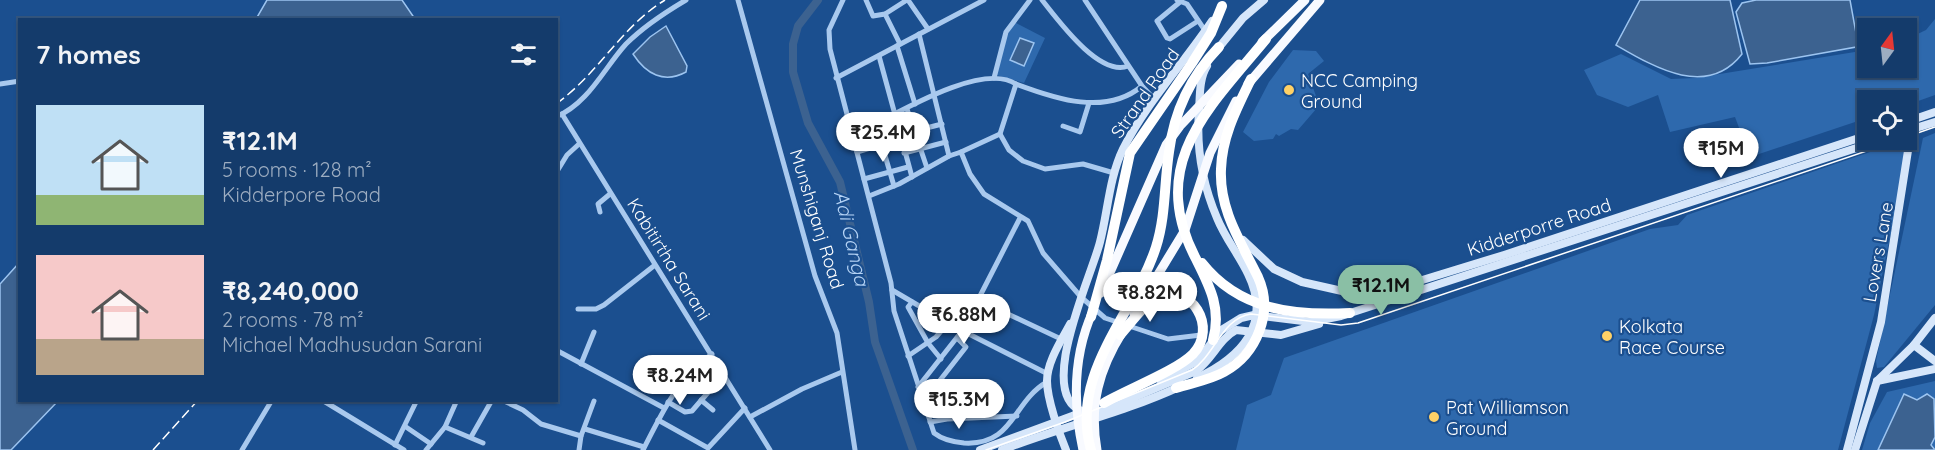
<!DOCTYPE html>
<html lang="en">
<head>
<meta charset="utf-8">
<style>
  :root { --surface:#143b6b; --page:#1d4271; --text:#f1f3f6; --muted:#9dadc1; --line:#33557e; --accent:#8abfa5 }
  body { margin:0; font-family:Quicksand,sans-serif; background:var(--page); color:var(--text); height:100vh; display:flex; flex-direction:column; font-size:22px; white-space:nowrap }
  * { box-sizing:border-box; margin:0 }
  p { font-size:20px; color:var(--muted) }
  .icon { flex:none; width:33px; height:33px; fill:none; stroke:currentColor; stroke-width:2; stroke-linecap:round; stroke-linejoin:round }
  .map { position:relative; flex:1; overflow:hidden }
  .drawer { position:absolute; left:18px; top:18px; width:540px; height:384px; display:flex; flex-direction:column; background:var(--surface); border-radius:0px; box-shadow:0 2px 4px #0004,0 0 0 2px var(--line) }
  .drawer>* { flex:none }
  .needle { width:39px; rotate:15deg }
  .buttons { position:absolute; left:1857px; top:18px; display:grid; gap:12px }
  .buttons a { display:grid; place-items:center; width:60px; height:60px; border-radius:0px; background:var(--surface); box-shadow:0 2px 4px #0004,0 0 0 2px var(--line); font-size:30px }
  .price { position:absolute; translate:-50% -51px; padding:0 14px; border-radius:21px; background:#fff; color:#222; font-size:20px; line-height:39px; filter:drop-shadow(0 2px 3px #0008) }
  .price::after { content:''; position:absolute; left:50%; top:36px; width:18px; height:14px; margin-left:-9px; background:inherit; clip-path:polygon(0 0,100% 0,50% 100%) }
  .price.selected { background:var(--accent); color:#111 }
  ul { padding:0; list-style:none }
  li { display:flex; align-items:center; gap:18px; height:150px; padding:0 18px }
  li span { display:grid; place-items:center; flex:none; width:168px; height:120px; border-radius:0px; color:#555 }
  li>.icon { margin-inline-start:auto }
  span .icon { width:72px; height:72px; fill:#fffc; stroke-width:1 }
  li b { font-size:26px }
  h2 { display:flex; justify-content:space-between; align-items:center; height:72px; padding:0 18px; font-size:26px }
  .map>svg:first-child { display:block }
</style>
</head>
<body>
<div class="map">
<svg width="1935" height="450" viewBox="0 0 1935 450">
  <rect width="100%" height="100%" fill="#1b4f8f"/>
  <g fill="#2e69ad">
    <path d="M 1935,19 L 1935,95 L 1907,105 L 1906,100 L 1868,100 L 1867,118 L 1750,157 L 1735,117 L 1670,132 L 1658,95 L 1628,107 L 1597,95 L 1584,70 L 1621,54 L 1671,79 L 1695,78 L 1867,50 L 1868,68 L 1906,68 L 1907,39 L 1926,30 Z"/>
    <path d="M 1014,22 L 1045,38 L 1024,83 L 996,75 L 1003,44 Z"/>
    <path d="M 1293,50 L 1316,51 L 1324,61 L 1308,74 L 1316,96 L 1317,108 L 1298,130 L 1291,129 L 1279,136 L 1276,134 L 1273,139 L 1254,141 L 1243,132 L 1269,82 Z"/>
    <path d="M 1935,133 L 1935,305 L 1884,367 L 1877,368 L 1876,361 L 1923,138 Z"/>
    <path d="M 1905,140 L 1909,144 L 1874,315 L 1838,450 L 1236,450 L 1247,405 L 1271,395 L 1284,358 L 1650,229 L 1678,225 L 1687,215 Z"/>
    <path d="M 1935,381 L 1935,450 L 1862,450 L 1870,423 L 1887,392 Z"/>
  </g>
  <g fill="#3c6290" stroke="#9cc4f0" stroke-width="1.5">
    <path d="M 267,0 L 402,0 L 415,19 L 256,19 Z"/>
    <path d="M 1640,0 L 1730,0 L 1742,54 C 1707,99 1654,67 1616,45 Z"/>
    <path d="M 1756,0 L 1850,0 L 1856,33 L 1856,47 L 1767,63 L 1750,64 L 1736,12 L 1742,3 Z"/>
    <path d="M 666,26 L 687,66 L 686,72 C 664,84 646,74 633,54 L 650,37 Z"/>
    <path d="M 1020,38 L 1034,43 L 1024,66 L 1010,60 Z"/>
    <path d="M 19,263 L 20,400 L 58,401 L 11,450 L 0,450 L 0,284 Z"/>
    <path d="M 1904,394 L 1917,400 L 1927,394 L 1934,399 L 1935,437 L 1931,445 L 1935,450 L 1878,450 Z"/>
  </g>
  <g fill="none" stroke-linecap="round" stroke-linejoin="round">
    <path stroke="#3c6290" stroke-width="8" d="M 818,0 L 798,26 L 793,44 L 793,72 L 808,123 L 840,182 L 869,302 L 875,342 L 913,450"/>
    <g stroke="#a9c9ee" stroke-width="5">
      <path d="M 738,0 L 815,276 L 837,333 L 855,450"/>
      <path d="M 843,0 L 829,30 L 830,49 L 891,283 L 894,311 L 934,433 C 943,440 953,442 964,443 C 1014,446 1012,402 1047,382"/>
      <path d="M 866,0 L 873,16 L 885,14 L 907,0"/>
      <path d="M 908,0 L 928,29"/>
      <path d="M 1042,0 C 1058,20 1099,77 1128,66"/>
      <path d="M 1085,0 L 1142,86 L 1155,100"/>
      <path d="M 1177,0 L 1187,4 L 1206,32"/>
      <path d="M 1180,2 L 1157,21 L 1167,38 L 1170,39 L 1198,21"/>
      <path d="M 885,14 L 900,44"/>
      <path d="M 919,34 L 949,156 L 961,152 L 970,174 L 984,194 L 1028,221 L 1043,253 L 1081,297 L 1105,318 L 1168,339 L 1201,335"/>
      <path d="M 897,46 L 915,104"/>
      <path d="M 879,56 L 912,177"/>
      <path d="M 836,78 L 984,0"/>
      <path d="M 994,78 L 1006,32 L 1030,0"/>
      <path d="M 0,84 L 20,81"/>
      <path d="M 907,109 L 927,168"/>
      <path d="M 562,114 L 770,450"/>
      <path d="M 556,117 C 589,103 604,68 626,44 C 644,26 664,13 686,0"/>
      <path d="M 876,125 L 894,186"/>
      <path d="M 1063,126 L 1080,132 L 1089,103"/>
      <path d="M 1000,134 L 1016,84 C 1056,99 1106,116 1142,86"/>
      <path d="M 899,135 L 942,124"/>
      <path d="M 852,136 C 888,119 980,60 1016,84"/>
      <path d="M 857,152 L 900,139"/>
      <path d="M 961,152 L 1000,134 L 1009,150 L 1023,161 L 1045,169 L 1083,164 L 1114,173"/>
      <path d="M 904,153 L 946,142"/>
      <path d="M 556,173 L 567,155 L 579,144"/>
      <path d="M 864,179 L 908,167"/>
      <path d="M 869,196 L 899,184 L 949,156"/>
      <path d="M 600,212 L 598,204 L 610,194"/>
      <path d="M 892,290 L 955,327 L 1048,374"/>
      <path d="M 978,300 L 1061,339"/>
      <path d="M 912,302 L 908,307 L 928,343 L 941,359"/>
      <path d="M 578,309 L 596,309 L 604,305 L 655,265"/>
      <path d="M 556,350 L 664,408"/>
      <path d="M 908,356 L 936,337 L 948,323"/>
      <path d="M 581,364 L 594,332"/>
      <path d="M 918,387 L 962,331 L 1020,218"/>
      <path d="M 322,400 L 404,450"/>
      <path d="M 502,400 L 523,410 L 541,424 L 581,436 L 594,401"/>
      <path d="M 701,400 L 713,410"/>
      <path d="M 668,402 L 685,412 L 692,411 L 717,382"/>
      <path d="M 923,402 L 966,347 L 957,338"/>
      <path d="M 750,417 L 802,389 L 842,372"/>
      <path d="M 658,420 L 708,448 L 745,408"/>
      <path d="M 930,422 L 947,419 L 1017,416"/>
      <path d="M 406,427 L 431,444"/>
      <path d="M 445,427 L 483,443"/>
      <path d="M 585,429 L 644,447"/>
      <path d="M 471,437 L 492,400"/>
      <path d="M 395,445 L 417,400"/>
      <path d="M 242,450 L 272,400"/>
      <path d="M 426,450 L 445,427 L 457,400"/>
      <path d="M 579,450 L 581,436"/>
      <path d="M 643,450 C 660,417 679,375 712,354"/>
    </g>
    <g stroke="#d6e6fa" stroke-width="8">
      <path d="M 1216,51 L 1243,18 L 1264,0"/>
      <path d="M 1906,122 L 1935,112"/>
      <path d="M 1906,131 L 1935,122"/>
      <path d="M 1243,240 L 1274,269 L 1302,282 L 1342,291 L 1393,289 L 1504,255 L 1868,135"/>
      <path d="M 1914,345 L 1935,361"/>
      <path d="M 1197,378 C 1240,358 1273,325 1248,274 C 1239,255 1225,238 1217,218 C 1202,183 1196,149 1199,111 C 1200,97 1199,78 1207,66"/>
      <path d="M 1160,380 L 1198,361 L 1220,331 L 1241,318 L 1254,315 L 1311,322 L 1341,316 L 1881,140"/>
      <path d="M 1877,381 L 1935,369"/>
      <path d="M 1082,411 C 1035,394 1092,275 1100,242 C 1108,211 1109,178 1123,149 C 1146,103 1184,63 1212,21"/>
      <path d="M 1090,416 L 1196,371 C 1212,360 1219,339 1236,330 L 1281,335 L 1319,324"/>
      <path d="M 980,450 L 1083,412"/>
      <path d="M 1002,450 C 1061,427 1123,413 1181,386"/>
      <path d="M 1066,450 C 1059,433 1047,399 1047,381 C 1047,362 1061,341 1070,324"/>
      <path d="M 1847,450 L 1881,322 L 1913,119"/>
      <path d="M 1855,450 L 1877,381 L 1914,345 L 1935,318"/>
    </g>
    <g stroke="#f8faff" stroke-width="9">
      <path d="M 1262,42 L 1305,0"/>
      <path d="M 1248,84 L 1320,0"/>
      <path d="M 1101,293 L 1166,145 L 1180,126 L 1239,64"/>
      <path d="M 1134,314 L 1185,230 L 1210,153 L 1236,101"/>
      <path d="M 1083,450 C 1073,404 1073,355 1093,311"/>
      <path d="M 1097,450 C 1089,405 1099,369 1123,331"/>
    </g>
    <g stroke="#fff" stroke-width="10">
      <path d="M 1202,263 C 1239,310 1294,316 1350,313"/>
      <path d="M 1091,317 L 1107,260 L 1130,153 L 1192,63 L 1211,33 L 1222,6"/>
      <path d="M 1213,340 C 1222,308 1209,285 1195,257 C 1147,163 1209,108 1266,39"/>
      <path d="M 1176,388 C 1192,383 1210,380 1224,372 C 1257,354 1274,312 1258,277 C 1241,242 1219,210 1221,169 C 1222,136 1237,108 1251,79"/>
      <path d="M 1104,403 C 1128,389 1176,371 1193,354 C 1218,328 1192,281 1156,299 C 1142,306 1131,323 1120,335"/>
      <path d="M 1091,450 C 1069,373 1134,315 1156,247 C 1166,216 1164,184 1169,152 C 1174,112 1191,76 1219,47"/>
    </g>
    <g stroke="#fff" stroke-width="1.5">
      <path d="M 1906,137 L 1935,127"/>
      <path d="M 986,450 L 1065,422 L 1192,370 C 1215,355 1222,318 1251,314 L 1341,325 L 1358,323 L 1899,140"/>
    </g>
    <g stroke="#fff" stroke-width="1.5" stroke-dasharray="10 4.5" stroke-linecap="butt">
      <path d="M 556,104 C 599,73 621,27 665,0"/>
      <path d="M 153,450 L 198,400"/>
    </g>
  </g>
  <g fill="#ffd166" stroke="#1b4f8f" stroke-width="2">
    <circle cx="1289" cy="90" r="6"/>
    <circle cx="1607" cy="336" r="6"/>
    <circle cx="1434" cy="417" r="6"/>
  </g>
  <g text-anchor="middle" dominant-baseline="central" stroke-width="4.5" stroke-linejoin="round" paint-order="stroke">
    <g font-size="18" fill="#fff" stroke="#1b4f8f" text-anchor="start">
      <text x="1301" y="80">NCC Camping<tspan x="1301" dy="21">Ground</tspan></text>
      <text x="1619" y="326">Kolkata<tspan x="1619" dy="21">Race Course</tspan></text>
      <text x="1446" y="407">Pat Williamson<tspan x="1446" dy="21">Ground</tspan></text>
    </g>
    <g font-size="18" fill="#fff" stroke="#1b4f8f">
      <text transform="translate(1145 93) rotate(-55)">Strand Road</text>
      <text transform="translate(817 219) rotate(73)">Munshiganj Road</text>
      <text transform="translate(1539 227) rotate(-18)">Kidderporre Road</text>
      <text transform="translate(1878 252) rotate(-80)">Lovers Lane</text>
      <text transform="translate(669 259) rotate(58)">Kabitirtha Sarani</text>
    </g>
    <g font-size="20" font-style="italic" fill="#b5d3f5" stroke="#1b4f8f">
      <text transform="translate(852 238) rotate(77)">Adi Ganga</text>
    </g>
  </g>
</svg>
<div class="buttons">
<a><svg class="needle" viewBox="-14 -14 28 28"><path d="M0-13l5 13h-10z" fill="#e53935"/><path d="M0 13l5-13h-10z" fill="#9dadc1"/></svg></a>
<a><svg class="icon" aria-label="locate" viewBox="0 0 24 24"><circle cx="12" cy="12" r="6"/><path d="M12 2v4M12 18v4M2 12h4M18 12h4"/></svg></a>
</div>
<b class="price" style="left:883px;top:163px">₹25.4M</b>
<b class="price" style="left:1721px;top:179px">₹15M</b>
<b class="price selected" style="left:1381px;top:316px">₹12.1M</b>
<b class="price" style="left:1150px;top:323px">₹8.82M</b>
<b class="price" style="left:964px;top:345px">₹6.88M</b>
<b class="price" style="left:680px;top:406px">₹8.24M</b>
<b class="price" style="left:959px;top:430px">₹15.3M</b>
<section class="drawer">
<h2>7 homes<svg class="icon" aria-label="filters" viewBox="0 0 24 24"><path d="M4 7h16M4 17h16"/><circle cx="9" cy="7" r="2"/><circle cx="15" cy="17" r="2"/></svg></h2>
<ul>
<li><span style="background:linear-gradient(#bfe0f5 75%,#8fb573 0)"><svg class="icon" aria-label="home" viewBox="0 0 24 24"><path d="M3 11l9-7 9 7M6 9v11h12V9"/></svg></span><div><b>₹12.1M</b><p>5 rooms · 128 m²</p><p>Kidderpore Road</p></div></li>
<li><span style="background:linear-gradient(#f6c9c9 70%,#b9a48a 0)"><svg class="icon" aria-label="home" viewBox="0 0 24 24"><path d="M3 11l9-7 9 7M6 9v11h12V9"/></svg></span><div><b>₹8,240,000</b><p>2 rooms · 78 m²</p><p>Michael Madhusudan Sarani</p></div></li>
</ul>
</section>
</div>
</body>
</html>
